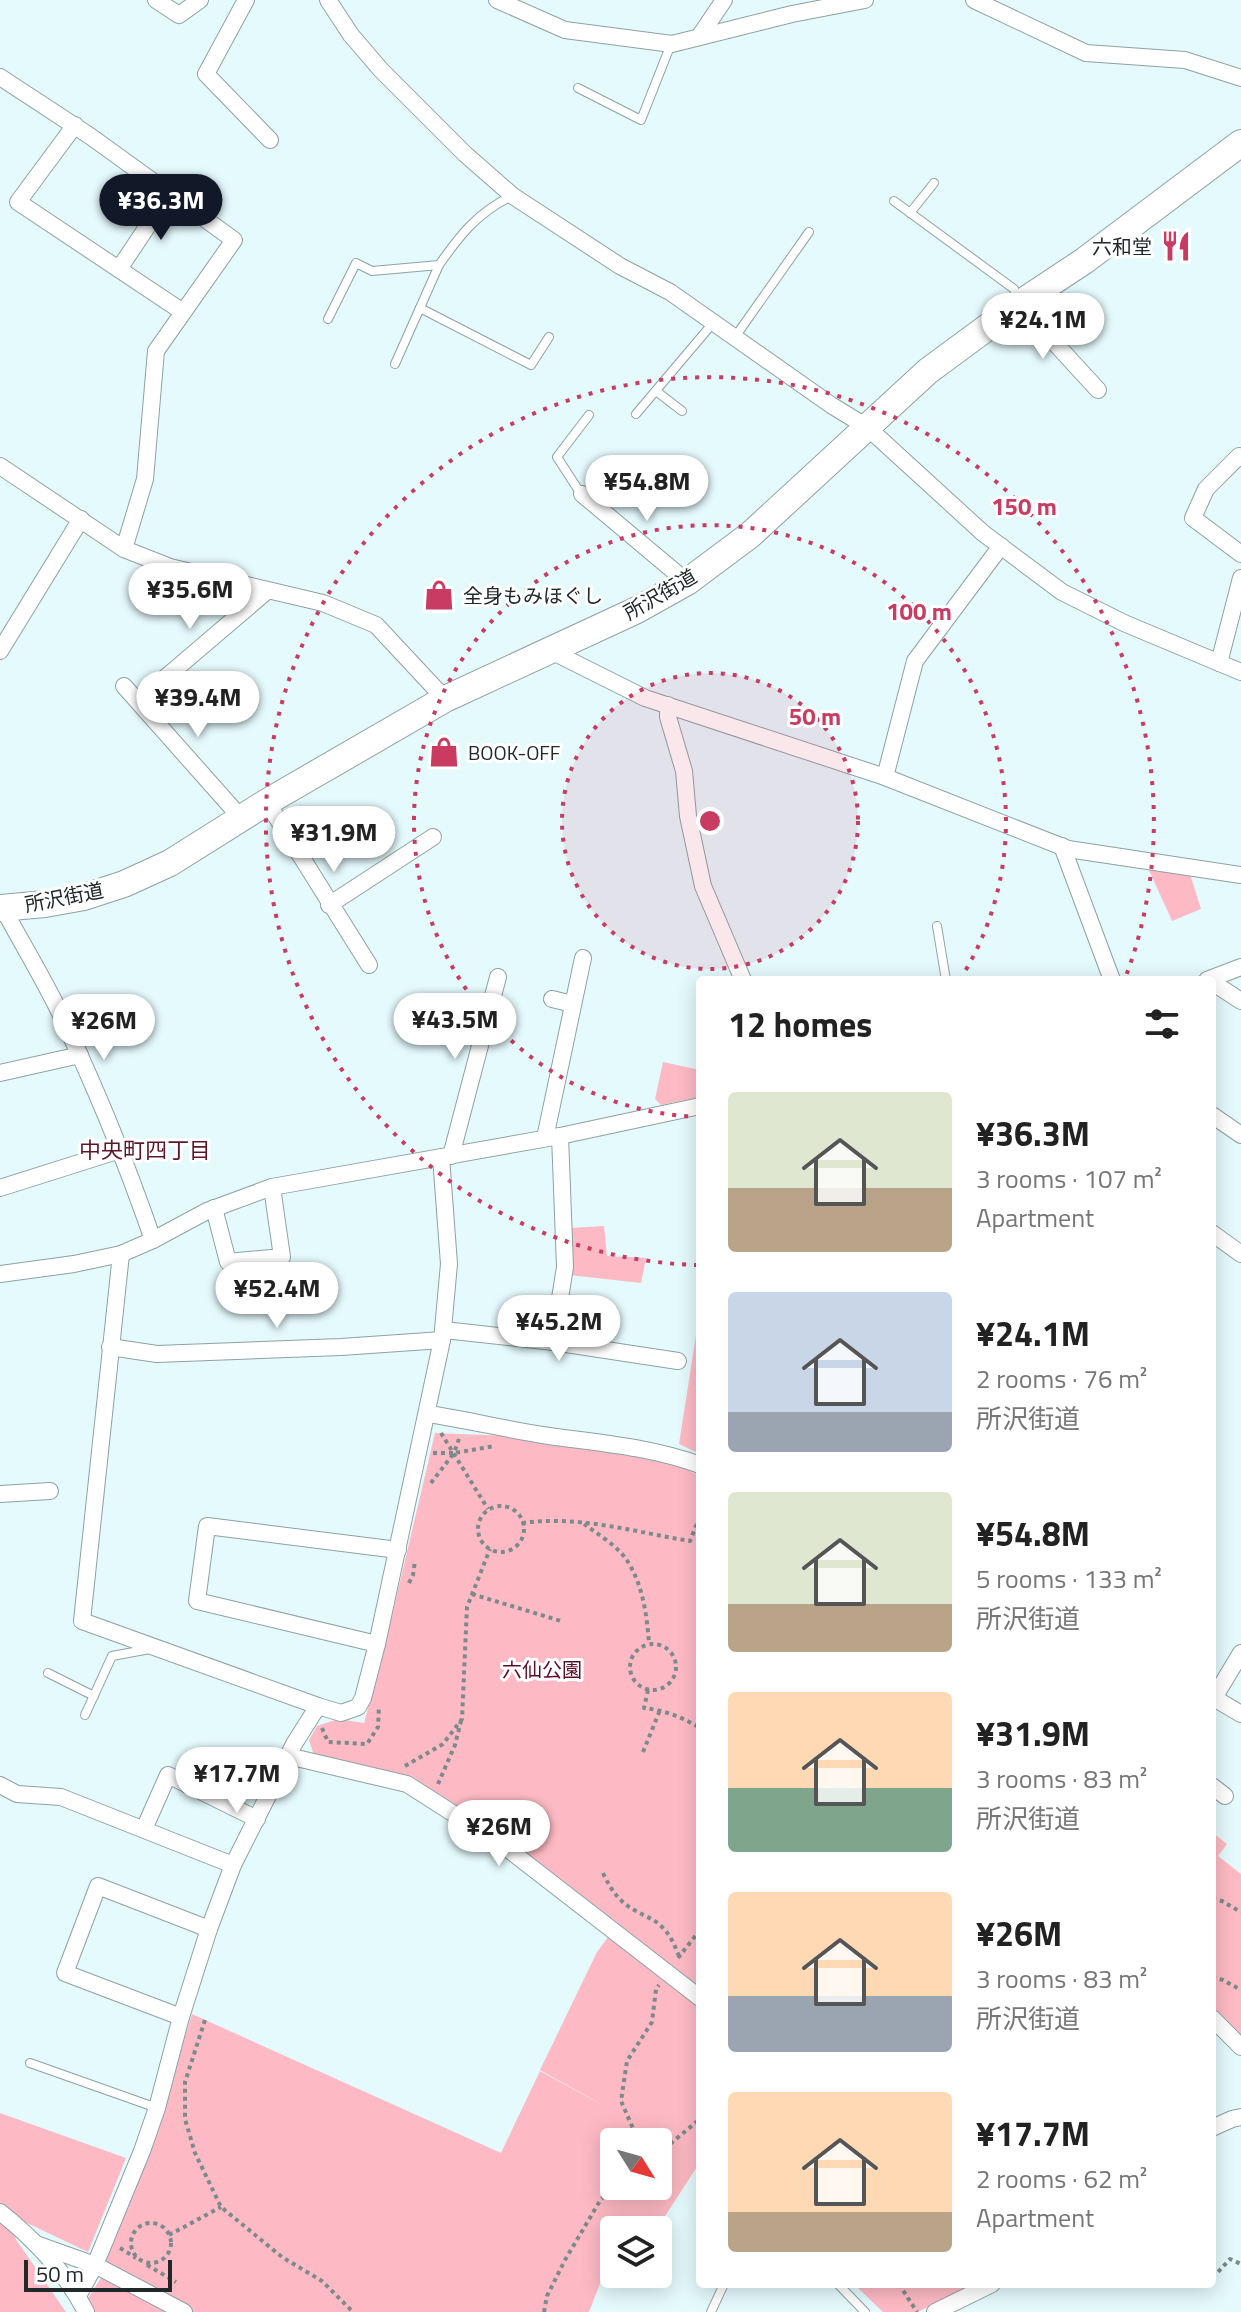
<!DOCTYPE html>
<html lang="en">
<head>
<meta charset="utf-8">
<style>
  :root { --surface:#fff; --page:#f6f6f6; --text:#222; --muted:#767676; --accent:#111827 }
  body { margin:0; font-family:"Titillium Web","Noto Sans JP",sans-serif; background:var(--page); color:var(--text); height:100vh; display:flex; flex-direction:column; font-size:30px; white-space:nowrap }
  * { box-sizing:border-box; margin:0 }
  p { font-size:26px; color:var(--muted) }
  .icon { flex:none; width:44px; height:44px; fill:none; stroke:currentColor; stroke-width:2; stroke-linecap:round; stroke-linejoin:round }
  .map { position:relative; flex:1; overflow:hidden }
  .sheet { position:absolute; left:696px; top:976px; width:520px; height:1312px; display:flex; flex-direction:column; background:var(--surface); border-radius:8px; box-shadow:0 4px 20px #0003 }
  .sheet>* { flex:none }
  .needle { width:52px; rotate:127deg }
  .controls { position:absolute; left:600px; top:2128px; display:grid; gap:16px }
  .controls a { display:grid; place-items:center; width:72px; height:72px; border-radius:8px; background:var(--surface); box-shadow:0 4px 20px #0003; font-size:40px }
  .scale { position:absolute; left:24px; bottom:20px; width:148px; box-sizing:border-box; padding-left:8px; border:4px solid #202829; border-top:0; font-size:22px; line-height:28px; white-space:nowrap; color:#202829; -webkit-text-stroke:6px #fff; paint-order:stroke }
  .price { position:absolute; translate:-50% -68px; padding:0 18px; border-radius:28px; background:#fff; color:#222; font-size:26px; line-height:52px; filter:drop-shadow(0 2px 4px #0008) }
  .price::after { content:''; position:absolute; left:50%; top:48px; width:24px; height:18px; margin-left:-12px; background:inherit; clip-path:polygon(0 0,100% 0,50% 100%) }
  .price.on { background:var(--accent); color:#fff }
  ul { padding:0; list-style:none }
  li { display:flex; align-items:center; gap:24px; height:200px; padding:0 32px }
  li span { display:grid; place-items:center; flex:none; width:224px; height:160px; border-radius:8px; color:#555 }
  li>.icon { margin-inline-start:auto }
  span .icon { width:96px; height:96px; fill:#fffc; stroke-width:1 }
  li b { font-size:34px }
  h2 { display:flex; justify-content:space-between; align-items:center; height:96px; padding:0 32px; font-size:34px }
  .map>svg:first-child { display:block }
</style>
</head>
<body>
<div class="map">
<svg width="1241" height="2312" viewBox="0 0 1241 2312">
  <rect width="100%" height="100%" fill="#e5fafd"/>
  <g fill="#febac4" fill-rule="evenodd">
    <path d="M 1148,868 L 1190,874 L 1201,909 L 1172,921 Z"/>
    <path d="M 663,1062 L 700,1070 L 700,1097 L 661,1105 L 655,1099 Z"/>
    <path d="M 604,1226 L 607,1256 L 646,1258 L 641,1283 L 569,1275 L 570,1228 Z"/>
    <path d="M 700,1310 L 700,1454 L 679,1444 Z"/>
    <path d="M 435,1433 L 538,1437 L 669,1461 L 700,1476 L 700,1988 L 455,1804 L 411,1776 L 314,1755 L 309,1740 L 317,1726 L 338,1719 L 364,1723 L 387,1637 Z"/>
    <path d="M 1212,1832 L 1227,1844 L 1218,1856 L 1241,1874 L 1241,2038 L 1212,2012 Z"/>
    <path d="M 609,1936 L 700,2005 L 700,2162 L 656,2230 L 643,2230 L 636,2226 L 632,2230 L 614,2230 L 614,2248 L 589,2312 L 184,2312 L 107,2263 L 104,2256 L 150,2147 L 192,2014 L 501,2153 L 540,2071 L 606,2107 L 540,2070 L 597,1952 ZM 614,2142 L 658,2142 L 658,2186 L 614,2186 Z"/>
    <path d="M 0,2113 L 126,2158 L 88,2252 L 27,2223 L 15,2238 L 66,2312 L 0,2312 Z"/>
    <path d="M 101,2278 L 173,2312 L 79,2312 Z"/>
    <path d="M 854,2284 L 972,2284 L 918,2312 L 883,2312 Z"/>
  </g>
  <g fill="none" stroke-linecap="round" stroke-linejoin="round">
    <g stroke="#8ea1a4" stroke-width="10">
      <g id="service">
        <path d="M 578,88 L 641,120 L 671,44"/>
        <path d="M 894,201 L 1014,289 L 1017,300"/>
        <path d="M 910,213 L 934,183"/>
        <path d="M 420,308 L 531,365 L 549,337"/>
        <path d="M 328,319 L 356,263 L 372,271 L 439,265 C 460,235 478,212 512,196"/>
        <path d="M 735,337 L 809,232"/>
        <path d="M 395,364 L 439,265"/>
        <path d="M 656,391 L 682,411"/>
        <path d="M 636,414 L 713,323"/>
        <path d="M 581,494 L 557,457 L 589,415"/>
        <path d="M 937,926 L 946,980"/>
        <path d="M 48,1673 L 94,1696"/>
        <path d="M 85,1715 L 112,1656 L 150,1649"/>
        <path d="M 30,2063 L 157,2108"/>
        <path d="M 838,2284 L 865,2312"/>
        <path d="M 711,2312 L 724,2284"/>
      </g>
    </g>
    <g stroke="#8ea1a4" stroke-width="18">
      <g id="minor">
        <path d="M 156,0 L 179,15 L 200,0"/>
        <path d="M 246,0 L 206,74 L 270,140"/>
        <path d="M 328,0 L 351,35 L 381,70 L 465,154 L 513,196 L 620,266 L 670,292 L 831,405 L 867,427 L 983,533 L 1062,592 L 1124,623 L 1241,672"/>
        <path d="M 497,0 L 565,30 L 672,44 L 792,14 L 865,0"/>
        <path d="M 974,0 L 1086,53 L 1185,60 L 1241,78"/>
        <path d="M 699,37 L 724,0"/>
        <path d="M 0,77 L 90,136 L 234,240 L 156,351 L 145,479 L 124,549"/>
        <path d="M 75,125 L 18,202 L 183,312"/>
        <path d="M 119,269 L 169,194"/>
        <path d="M 1019,304 L 1098,390"/>
        <path d="M 1241,458 L 1239,456 L 1206,489 L 1193,518 L 1241,554"/>
        <path d="M 0,466 L 124,549 L 170,567 L 323,603 L 376,625 L 445,699"/>
        <path d="M 582,494 L 687,582"/>
        <path d="M 549,650 L 645,698 L 885,777 L 1068,849 L 1241,875"/>
        <path d="M 0,651 L 81,519"/>
        <path d="M 1219,663 L 1241,578"/>
        <path d="M 124,686 L 242,819"/>
        <path d="M 138,701 L 267,591"/>
        <path d="M 668,705 L 668,717 L 684,771 L 688,816 L 703,886 L 743,980"/>
        <path d="M 885,777 L 915,661 L 1001,546"/>
        <path d="M 267,802 L 369,965"/>
        <path d="M 1062,846 L 1112,980"/>
        <path d="M 329,905 L 433,837"/>
        <path d="M 3,908 C 21,942 42,976 59,1011 C 95,1085 126,1162 153,1240"/>
        <path d="M 1207,980 L 1241,967"/>
        <path d="M 1212,982 L 1241,1001"/>
        <path d="M 552,999 L 573,1004"/>
        <path d="M 454,1003 L 488,1012"/>
        <path d="M 0,1073 L 80,1055"/>
        <path d="M 1212,1115 L 1241,1135"/>
        <path d="M 545,1138 L 583,958"/>
        <path d="M 451,1156 L 498,977"/>
        <path d="M 0,1188 L 120,1150"/>
        <path d="M 214,1208 L 228,1262 L 282,1257 L 272,1187"/>
        <path d="M 1212,1233 L 1241,1254"/>
        <path d="M 121,1254 L 82,1621 L 318,1706"/>
        <path d="M 0,1274 L 74,1264 L 121,1254 L 153,1240 L 207,1211 L 272,1187 L 560,1136 L 700,1106"/>
        <path d="M 444,1330 L 553,1342 L 678,1361"/>
        <path d="M 553,1342 L 565,1267 L 560,1136"/>
        <path d="M 110,1347 L 157,1354 L 341,1347 L 442,1340"/>
        <path d="M 428,1414 C 469,1420 508,1430 549,1436 C 600,1443 651,1447 700,1465"/>
        <path d="M 0,1494 L 50,1491"/>
        <path d="M 377,1644 L 197,1601 L 207,1526 L 398,1550"/>
        <path d="M 1214,1698 L 1241,1714"/>
        <path d="M 1212,1701 L 1241,1653"/>
        <path d="M 288,1756 L 407,1784 L 504,1846 L 700,1998"/>
        <path d="M 0,1785 L 17,1794 L 61,1797 L 233,1865"/>
        <path d="M 1212,1786 L 1225,1796"/>
        <path d="M 144,1829 L 168,1775 L 257,1819"/>
        <path d="M 181,2017 L 65,1973 L 98,1886 L 209,1929"/>
        <path d="M 1212,2018 L 1241,2047"/>
        <path d="M 1212,2128 L 1232,2119 L 1241,2117"/>
        <path d="M 0,2212 C 34,2239 66,2273 86,2312"/>
        <path d="M 36,2244 L 95,2265 L 184,2312"/>
        <path d="M 78,2296 L 95,2265 L 142,2151 L 157,2108 L 181,2017 L 209,1929 L 233,1865 L 294,1744 L 318,1706 L 341,1713 L 358,1707 L 363,1698 L 377,1644 L 442,1340 L 449,1264 L 441,1157"/>
        <path d="M 935,2312 L 992,2284"/>
      </g>
    </g>
    <g stroke="#8ea1a4" stroke-width="28">
      <path id="primary" d="M 0,908 L 45,904 L 84,897 L 124,884 L 170,863 L 267,802 L 445,699 L 637,610 L 687,582 L 750,535 L 928,371 L 1019,304 L 1084,261 L 1241,143"/>
    </g>
    <g stroke="#7c8a8c" stroke-width="4" stroke-dasharray="4 4" stroke-linecap="butt">
      <path d="M 441,1433 L 488,1509"/>
      <path d="M 433,1453 L 454,1453 L 460,1436"/>
      <path d="M 431,1483 L 454,1453 L 495,1446"/>
      <circle cx="501" cy="1529" r="23"/>
      <path d="M 522,1523 C 578,1515 635,1532 690,1541 L 700,1516"/>
      <path d="M 584,1524 C 599,1535 618,1546 628,1562 C 643,1586 647,1616 649,1643"/>
      <path d="M 409,1583 L 413,1575 L 415,1561"/>
      <path d="M 472,1594 L 561,1621"/>
      <circle cx="653" cy="1667" r="23"/>
      <path d="M 648,1690 L 644,1708 C 664,1710 684,1718 700,1728"/>
      <path d="M 322,1728 L 328,1742 L 367,1744 L 378,1727 L 379,1706"/>
      <path d="M 643,1752 L 660,1710"/>
      <path d="M 405,1766 L 443,1744 L 462,1719 L 467,1607 L 490,1549"/>
      <path d="M 438,1784 L 455,1745 L 461,1721"/>
      <path d="M 603,1873 C 611,1890 619,1902 636,1911 C 646,1917 655,1919 663,1928 C 671,1936 675,1946 679,1956"/>
      <path d="M 1212,1899 L 1222,1901 L 1241,1912"/>
      <path d="M 678,1958 L 700,1930"/>
      <path d="M 1212,1977 L 1223,1980 L 1241,1990"/>
      <path d="M 205,2020 L 185,2082 L 185,2119 L 195,2153 L 221,2207 L 282,2257 L 322,2281 L 353,2312"/>
      <path d="M 639,2142 L 621,2101 L 627,2061 L 652,2022 L 656,1989 L 659,1985"/>
      <path d="M 658,2154 L 700,2119"/>
      <circle cx="151" cy="2243" r="20"/>
      <path d="M 169,2235 L 221,2207"/>
      <path d="M 120,2248 L 136,2258"/>
      <path d="M 147,2265 L 176,2282"/>
      <path d="M 1212,2267 L 1218,2272 L 1230,2259 L 1241,2264"/>
      <path d="M 899,2284 L 917,2312"/>
      <path d="M 544,2312 L 547,2296 L 565,2260 L 601,2199 L 618,2186"/>
    </g>
    <use href="#service" stroke="#fff" stroke-width="8"/>
    <use href="#minor" stroke="#fff" stroke-width="16"/>
    <use href="#primary" stroke="#fff" stroke-width="26"/>
  </g>
  <circle cx="710" cy="821" r="148" fill="#ca3b62" fill-opacity=".12"/>
  <g fill="none" stroke="#ca3b62" stroke-width="4" stroke-dasharray="4 8">
    <circle cx="710" cy="821" r="148"/>
    <path d="M700 1117A296 296 0 1 1 961 978"/>
    <path d="M698 1265A444 444 0 1 1 1126 976"/>
  </g>
  <defs>
    <g id="restaurant-bare" transform="scale(2.4)"><path d="M-5-6h1v4h1v-4h1v4h1v-4h1v5L-1.5 .5V6h-2V.5L-5-1ZM5-6V6H3V1.5H1.5Q1.5-4 5-6Z" fill="#ca3b62" stroke="#fff" stroke-width="2.5" paint-order="stroke"/></g>
    <g id="shop-bare" transform="scale(2.4)"><path d="M-5-2.5h2.3a2.7 3.5 0 0 1 5.4 0H5L5.5 6h-11ZM-1.5-2.5h3a1.5 2.3 0 0 0-3 0Z" fill="#ca3b62" stroke="#fff" stroke-width="2.5" paint-order="stroke"/></g>
  </defs>
  <g fill-rule="evenodd">
    <use href="#restaurant-bare" x="1176" y="246"/>
    <use href="#shop-bare" x="439" y="595"/>
    <use href="#shop-bare" x="444" y="752"/>
  </g>
  <g text-anchor="middle" dominant-baseline="central" stroke-width="6" stroke-linejoin="round" paint-order="stroke">
    <g font-size="20" fill="#202829" stroke="#fff" text-anchor="start">
      <text x="1152" y="246" text-anchor="end">六和堂</text>
      <text x="463" y="595">全身もみほぐし</text>
      <text x="468" y="752">BOOK-OFF</text>
    </g>
    <g font-size="20" fill="#202829" stroke="#fff">
      <text transform="translate(660 594) rotate(-30)">所沢街道</text>
      <text transform="translate(64 897) rotate(-11)">所沢街道</text>
    </g>
    <g font-size="20" fill="#5e0d27" stroke="#fff">
      <text x="542" y="1669">六仙公園</text>
    </g>
    <g font-size="22" fill="#5c172a" stroke="#fff">
      <text x="145" y="1150">中央町四丁目</text>
    </g>
  </g>
  <circle cx="710" cy="821" r="12" fill="#ca3b62" stroke="#fff" stroke-width="4"/>
  <g font-size="24" text-anchor="middle" font-weight="bold" fill="#ca3b62" stroke="#fff" stroke-width="6" stroke-linejoin="round" paint-order="stroke">
    <text x="1024" y="515">150 m</text>
    <text x="919" y="620">100 m</text>
    <text x="815" y="725">50 m</text>
  </g>
</svg>
<div class="controls">
<a><svg class="needle" viewBox="-14 -14 28 28"><path d="M0-13l5 13h-10z" fill="#e53935"/><path d="M0 13l5-13h-10z" fill="#767676"/></svg></a>
<a><svg class="icon" aria-label="layers" viewBox="0 0 24 24"><path d="M12 4l9 5-9 5-9-5zM3 14l9 5 9-5"/></svg></a>
</div>
<div class="scale">50 m</div>
<b class="price on" style="left:161px;top:242px">¥36.3M</b>
<b class="price" style="left:1043px;top:361px">¥24.1M</b>
<b class="price" style="left:647px;top:523px">¥54.8M</b>
<b class="price" style="left:190px;top:631px">¥35.6M</b>
<b class="price" style="left:198px;top:739px">¥39.4M</b>
<b class="price" style="left:334px;top:874px">¥31.9M</b>
<b class="price" style="left:455px;top:1061px">¥43.5M</b>
<b class="price" style="left:104px;top:1062px">¥26M</b>
<b class="price" style="left:277px;top:1330px">¥52.4M</b>
<b class="price" style="left:559px;top:1363px">¥45.2M</b>
<b class="price" style="left:237px;top:1815px">¥17.7M</b>
<b class="price" style="left:499px;top:1868px">¥26M</b>
<section class="sheet">
<h2>12 homes<svg class="icon" aria-label="filters" viewBox="0 0 24 24"><path d="M4 7h16M4 17h16"/><circle cx="9" cy="7" r="2"/><circle cx="15" cy="17" r="2"/></svg></h2>
<ul>
<li><span style="background:linear-gradient(#dfe7d0 60%,#b9a48a 0)"><svg class="icon" aria-label="home" viewBox="0 0 24 24"><path d="M3 11l9-7 9 7M6 9v11h12V9"/></svg></span><div><b>¥36.3M</b><p>3 rooms · 107 m²</p><p>Apartment</p></div></li>
<li><span style="background:linear-gradient(#c9d6e8 75%,#9aa5b1 0)"><svg class="icon" aria-label="home" viewBox="0 0 24 24"><path d="M3 11l9-7 9 7M6 9v11h12V9"/></svg></span><div><b>¥24.1M</b><p>2 rooms · 76 m²</p><p>所沢街道</p></div></li>
<li><span style="background:linear-gradient(#dfe7d0 70%,#b9a48a 0)"><svg class="icon" aria-label="home" viewBox="0 0 24 24"><path d="M3 11l9-7 9 7M6 9v11h12V9"/></svg></span><div><b>¥54.8M</b><p>5 rooms · 133 m²</p><p>所沢街道</p></div></li>
<li><span style="background:linear-gradient(#ffd9b3 60%,#7fa58c 0)"><svg class="icon" aria-label="home" viewBox="0 0 24 24"><path d="M3 11l9-7 9 7M6 9v11h12V9"/></svg></span><div><b>¥31.9M</b><p>3 rooms · 83 m²</p><p>所沢街道</p></div></li>
<li><span style="background:linear-gradient(#ffd9b3 65%,#9aa5b1 0)"><svg class="icon" aria-label="home" viewBox="0 0 24 24"><path d="M3 11l9-7 9 7M6 9v11h12V9"/></svg></span><div><b>¥26M</b><p>3 rooms · 83 m²</p><p>所沢街道</p></div></li>
<li><span style="background:linear-gradient(#ffd9b3 75%,#b9a48a 0)"><svg class="icon" aria-label="home" viewBox="0 0 24 24"><path d="M3 11l9-7 9 7M6 9v11h12V9"/></svg></span><div><b>¥17.7M</b><p>2 rooms · 62 m²</p><p>Apartment</p></div></li>
</ul>
</section>
</div>
</body>
</html>
